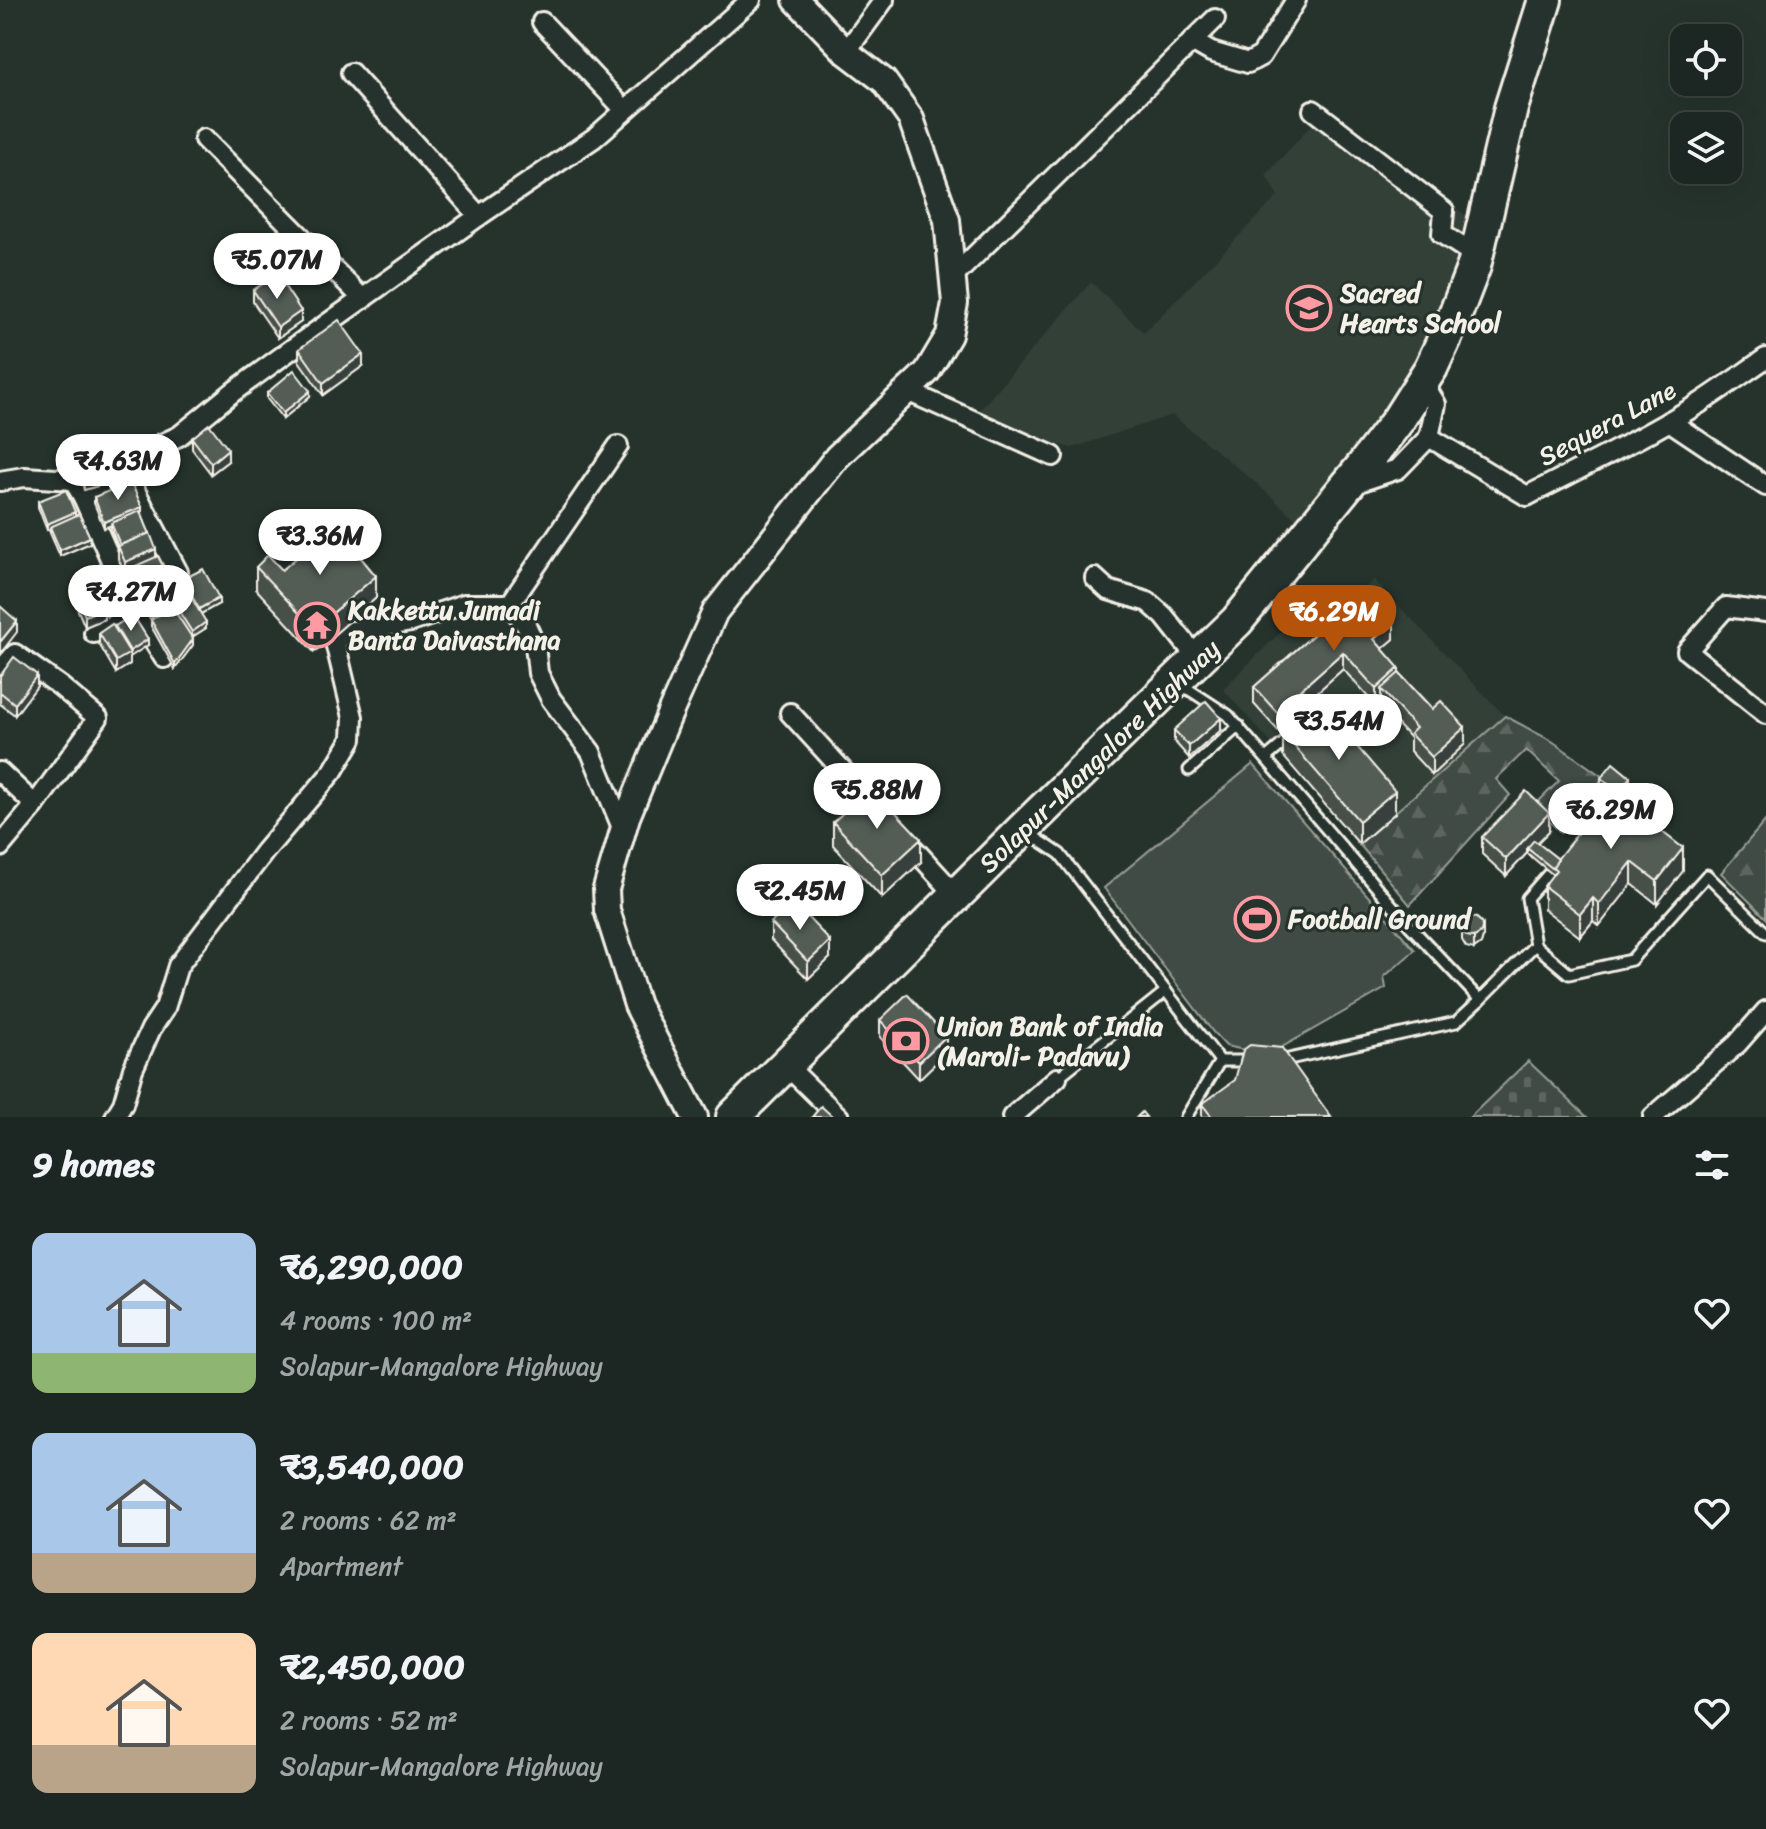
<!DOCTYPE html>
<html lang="en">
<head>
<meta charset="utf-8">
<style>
  :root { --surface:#1c2622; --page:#252e2a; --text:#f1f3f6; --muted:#a0a5a5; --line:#3a4340; --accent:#b45309 }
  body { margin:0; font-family:Sriracha,sans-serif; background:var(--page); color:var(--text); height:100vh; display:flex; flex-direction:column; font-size:30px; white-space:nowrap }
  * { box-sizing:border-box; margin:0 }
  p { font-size:26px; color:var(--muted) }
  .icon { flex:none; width:44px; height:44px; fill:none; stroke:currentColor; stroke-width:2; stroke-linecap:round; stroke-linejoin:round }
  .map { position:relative; height:1117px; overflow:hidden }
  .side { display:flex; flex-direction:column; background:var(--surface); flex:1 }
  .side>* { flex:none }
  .tools { position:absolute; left:1670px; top:24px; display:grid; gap:16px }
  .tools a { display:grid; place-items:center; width:72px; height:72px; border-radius:16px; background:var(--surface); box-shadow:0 8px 32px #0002,0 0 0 2px var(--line); font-size:40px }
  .price { position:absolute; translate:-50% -68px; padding:0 18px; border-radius:28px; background:#fff; color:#222; font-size:26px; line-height:52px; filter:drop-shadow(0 2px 4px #0008) }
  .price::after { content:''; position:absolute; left:50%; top:48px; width:24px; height:18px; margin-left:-12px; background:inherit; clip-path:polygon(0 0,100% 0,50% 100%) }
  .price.on { background:var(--accent); color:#fff }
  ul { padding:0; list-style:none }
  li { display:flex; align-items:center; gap:24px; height:200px; padding:0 32px }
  li span { display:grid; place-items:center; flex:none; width:224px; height:160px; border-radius:16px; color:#555 }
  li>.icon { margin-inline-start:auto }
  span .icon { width:96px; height:96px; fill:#fffc; stroke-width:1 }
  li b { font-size:34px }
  h2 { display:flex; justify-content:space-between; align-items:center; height:96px; padding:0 32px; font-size:34px }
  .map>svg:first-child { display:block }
</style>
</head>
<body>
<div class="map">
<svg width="1766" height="1117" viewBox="0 0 1766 1117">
  <defs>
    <pattern id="forest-firs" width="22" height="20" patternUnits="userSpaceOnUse" patternTransform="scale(2)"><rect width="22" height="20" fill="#414b45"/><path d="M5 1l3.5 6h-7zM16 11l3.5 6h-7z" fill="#5d6560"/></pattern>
    <pattern id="cemetery-stones" width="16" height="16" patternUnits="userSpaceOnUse" patternTransform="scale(2)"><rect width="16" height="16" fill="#414b45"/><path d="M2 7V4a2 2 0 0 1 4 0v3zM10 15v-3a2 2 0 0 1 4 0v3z" fill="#5d6560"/></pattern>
  </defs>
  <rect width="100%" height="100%" fill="#26332d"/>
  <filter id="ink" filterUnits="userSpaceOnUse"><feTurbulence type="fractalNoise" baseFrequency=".0125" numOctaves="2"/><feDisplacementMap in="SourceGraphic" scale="16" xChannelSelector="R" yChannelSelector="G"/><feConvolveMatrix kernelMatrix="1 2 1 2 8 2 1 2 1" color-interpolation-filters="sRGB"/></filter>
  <g filter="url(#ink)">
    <g fill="#333f39">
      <path d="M 1318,118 L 1475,221 L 1439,343 L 1301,524 L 1256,483 L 1172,415 L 1072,448 L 984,425 L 977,413 L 1091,282 L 1144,333 L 1278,196 L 1266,175 Z"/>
      <path d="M 1374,580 L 1505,716 L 1395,813 L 1320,726 L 1283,756 L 1223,689 L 1305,608 L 1322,625 Z"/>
    </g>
    <g fill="url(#forest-firs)" stroke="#9a9e96" stroke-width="2">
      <path d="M 1505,716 L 1552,741 L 1603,777 L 1561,833 L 1534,806 L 1559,781 L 1526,750 L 1496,779 L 1510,795 L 1410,905 L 1359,844 Z"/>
      <path d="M 1766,820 L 1766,918 L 1721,873 Z"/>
    </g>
    <path fill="url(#cemetery-stones)" stroke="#9a9e96" stroke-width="2" d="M 1528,1061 L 1587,1117 L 1470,1117 Z"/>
    <path fill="#414b45" stroke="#9a9e96" stroke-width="2" d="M 1253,764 L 1415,950 L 1384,977 L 1386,988 L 1268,1055 L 1226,1046 L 1213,1032 L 1104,888 Z"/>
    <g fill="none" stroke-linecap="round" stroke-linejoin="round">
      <g stroke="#f4f1e8" stroke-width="15">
        <g id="lane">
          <path d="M 1182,685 L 1228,715 L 1410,926 L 1480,1000 L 1535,945 L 1527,898 L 1550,872"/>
          <path d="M 1266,758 L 1291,737"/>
          <path d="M 1189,770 L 1239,726"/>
          <path d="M 1027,832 L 1060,854 L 1220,1061"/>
          <path d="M 1535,945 L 1569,974 L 1631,960 L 1707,875 L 1766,933"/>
          <path d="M 1220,1061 L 1249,1061"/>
          <path d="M 1280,1061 L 1456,1022 L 1480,1000"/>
          <path d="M 1057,1078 L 1166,991"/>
          <path d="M 1186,1117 L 1220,1061"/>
        </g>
      </g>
      <g stroke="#f4f1e8" stroke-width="24">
        <g id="street">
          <path d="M 542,22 L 625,110"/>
          <path d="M 1192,41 L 1211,52 L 1248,63 L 1261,56 L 1296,0"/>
          <path d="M 846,52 L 884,0"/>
          <path d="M 351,73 L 479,216"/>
          <path d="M 1313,110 L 1444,211 L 1442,234 L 1476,256"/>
          <path d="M 204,139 L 363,299"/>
          <path d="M 953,277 L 1215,19"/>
          <path d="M 907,391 L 1053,456"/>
          <path d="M 1669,421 L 1766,486"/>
          <path d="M 1429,437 L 1527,496 C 1585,466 1645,437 1700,403 C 1723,388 1744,373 1766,358"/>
          <path d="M 0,481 L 24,477 L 73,480 L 83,497 L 131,483 L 138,471 L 138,455 L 179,436 L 233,392 L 307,338 L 479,216 L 594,138 L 751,0"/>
          <path d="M 1353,484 L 1398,469 L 1429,437 L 1436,404 L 1422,381"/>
          <path d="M 83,497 L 128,599 L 140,603 L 175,581 L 178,572 L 131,483"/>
          <path d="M 1095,578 L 1108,590 L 1148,602 L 1164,616 L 1198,659"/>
          <path d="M 135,601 L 133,608 L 164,658"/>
          <path d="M 510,604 L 618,446"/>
          <path d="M 1766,612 L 1726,607 L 1687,651 L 1766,714"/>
          <path d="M 94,633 L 133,608"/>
          <path d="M 0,671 L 15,654 L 60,686 L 98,718 L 35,805 L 0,847"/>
          <path d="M 790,713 L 879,810"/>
          <path d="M 0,772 L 35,805"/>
          <path d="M 904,838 L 956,895"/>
          <path d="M 786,1065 L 839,1117"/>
          <path d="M 115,1117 L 123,1104 L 133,1069 L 151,1029 L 165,1008 L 178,966 L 265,851 L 333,771 L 352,739 L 353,717 L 335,642 L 347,632 L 411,622 L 464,604 L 510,604 L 526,625 L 535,645 L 538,673 L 551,699 L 591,752 L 623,830"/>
          <path d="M 1012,1117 L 1057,1078"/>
          <path d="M 1653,1117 L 1737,1044 L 1766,1011"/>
        </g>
      </g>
      <g stroke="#f4f1e8" stroke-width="30">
        <path id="secondary" d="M 695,1117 L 637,1005 L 607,910 L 606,889 L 627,817 L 670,713 L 715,612 L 837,457 L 927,372 L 949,335 L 955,303 L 947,220 L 911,119 L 884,81 L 846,52 L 796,0"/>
      </g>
      <g stroke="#f4f1e8" stroke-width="38">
        <path id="highway" d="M 733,1117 L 1023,829 L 1237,621 L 1362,467 L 1398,420 L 1431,368 L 1454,318 L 1474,266 L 1511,108 L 1545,0"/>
      </g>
      <use href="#lane" stroke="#26332d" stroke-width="9"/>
      <use href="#street" stroke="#26332d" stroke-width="18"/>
      <use href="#secondary" stroke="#26332d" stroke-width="24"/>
      <use href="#highway" stroke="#26332d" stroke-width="32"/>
    </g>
    <g fill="#474f49" stroke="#f4f1e8" stroke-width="2">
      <path d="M 253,290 L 301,322 L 278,338 L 253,302 Z"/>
      <path d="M 299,349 L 363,366 L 323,395 L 299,361 Z"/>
      <path d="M 267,393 L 310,396 L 283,419 L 267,399 Z"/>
      <path d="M 192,438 L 228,461 L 211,474 L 192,449 Z"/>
      <path d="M 78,463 L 118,480 L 84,490 L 78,469 Z"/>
      <path d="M 94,497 L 142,513 L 156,557 L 168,582 L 138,596 L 129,575 L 129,572 L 125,574 L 118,558 L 118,547 L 111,529 L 111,525 L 104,528 L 94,503 Z"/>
      <path d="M 38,501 L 75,516 L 90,543 L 60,556 L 50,533 L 50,529 L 47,530 L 38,507 Z"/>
      <path d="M 256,567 L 282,570 L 376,598 L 314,652 L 256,589 Z"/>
      <path d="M 183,579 L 219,604 L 201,614 L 206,628 L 192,637 L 193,645 L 175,669 L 151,626 L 151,620 L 145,611 L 145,605 L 168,609 L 172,607 L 171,604 L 171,599 L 187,591 L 183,585 Z"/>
      <path d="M 94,581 L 126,608 L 107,617 L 104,610 L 104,619 L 85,627 L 74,601 L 74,589 L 94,584 Z"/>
      <path d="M 1365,589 L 1394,639 L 1382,649 L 1399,673 L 1465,744 L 1432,775 L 1410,751 L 1410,738 L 1381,706 L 1381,701 L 1376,706 L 1343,669 L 1295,712 L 1295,723 L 1395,813 L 1359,844 L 1283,756 L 1283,734 L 1282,735 L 1254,704 L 1254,687 Z"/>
      <path d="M 115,626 L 148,645 L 130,656 L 130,664 L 116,673 L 99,644 L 99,633 L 115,629 Z"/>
      <path d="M 0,676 L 37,686 L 15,715 L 0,704 Z"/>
      <path d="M 1174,730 L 1221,730 L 1189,758 L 1174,741 Z"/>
      <path d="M 1601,778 L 1630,788 L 1628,791 L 1640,800 L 1665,812 L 1659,819 L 1659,830 L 1683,871 L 1657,904 L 1632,884 L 1599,926 L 1593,921 L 1580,937 L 1544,909 L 1544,886 L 1552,876 L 1552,874 L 1527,853 L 1506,876 L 1482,854 L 1482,837 L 1549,831 L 1537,843 L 1558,859 L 1608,795 L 1601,790 Z"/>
      <path d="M 833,822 L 921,862 L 882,898 L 833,845 Z"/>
      <path d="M 771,923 L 830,958 L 808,979 L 771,940 Z"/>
      <path d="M 1462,929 L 1483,937 L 1481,944 L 1474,949 L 1466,947 L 1462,940 Z"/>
      <path d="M 880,1020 L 946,1053 L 919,1079 L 880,1037 Z"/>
      <path d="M 1202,1104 L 1331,1117 L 1202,1117 Z"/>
    </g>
    <g fill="#39403c" stroke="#f4f1e8" stroke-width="2">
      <path d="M 301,311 L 301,322 L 278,338 L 278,327 Z"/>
      <path d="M 363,354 L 363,366 L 323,395 L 323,383 Z"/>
      <path d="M 310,391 L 310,396 L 283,419 L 283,413 Z"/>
      <path d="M 228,449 L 228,461 L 211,474 L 211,463 Z"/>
      <path d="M 118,474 L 118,480 L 84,490 L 84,484 Z"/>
      <path d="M 142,507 L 142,513 L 104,528 L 104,522 Z"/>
      <path d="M 75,512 L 75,518 L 47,530 L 47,524 Z"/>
      <path d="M 90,537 L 90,543 L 60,556 L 60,550 Z"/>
      <path d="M 156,549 L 156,560 L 129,569 L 129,572 L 125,574 L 125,562 Z"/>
      <path d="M 376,576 L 376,598 L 314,652 L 314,629 Z"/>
      <path d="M 168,577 L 168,582 L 138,596 L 138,590 Z"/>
      <path d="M 219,598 L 219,604 L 199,615 L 199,609 Z"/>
      <path d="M 126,602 L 126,608 L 107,617 L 107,611 Z"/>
      <path d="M 168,606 L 168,612 L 152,622 L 152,616 Z"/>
      <path d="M 104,608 L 104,619 L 85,627 L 85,616 Z"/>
      <path d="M 17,621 L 17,632 L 0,654 L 0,642 Z"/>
      <path d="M 206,622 L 206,628 L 192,637 L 192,632 Z"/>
      <path d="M 1394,622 L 1394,639 L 1374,656 L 1374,639 Z"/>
      <path d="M 148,639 L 148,645 L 130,657 L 130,651 Z"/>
      <path d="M 193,639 L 193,645 L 175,669 L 175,664 Z"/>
      <path d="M 1343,652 L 1343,669 L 1295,712 L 1295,723 L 1282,735 L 1282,718 L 1290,699 Z"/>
      <path d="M 130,653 L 130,664 L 116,673 L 116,661 Z"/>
      <path d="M 1399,668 L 1399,685 L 1381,689 L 1381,701 L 1376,706 L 1376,689 Z"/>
      <path d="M 37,675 L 37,686 L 15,715 L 15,704 Z"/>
      <path d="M 1221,718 L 1221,730 L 1189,758 L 1189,746 Z"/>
      <path d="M 1465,727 L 1465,744 L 1432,775 L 1432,757 Z"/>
      <path d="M 1630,777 L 1630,788 L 1618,804 L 1618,792 Z"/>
      <path d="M 1395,791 L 1395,813 L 1359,844 L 1359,821 Z"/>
      <path d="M 1665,801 L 1665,812 L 1659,819 L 1659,838 L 1652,847 L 1652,816 Z"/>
      <path d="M 1549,813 L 1549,831 L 1530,850 L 1527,848 L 1527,853 L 1506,876 L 1506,859 Z"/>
      <path d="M 921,839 L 921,862 L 882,898 L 882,875 Z"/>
      <path d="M 1683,848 L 1683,871 L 1657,904 L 1657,881 Z"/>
      <path d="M 1632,862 L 1632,884 L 1599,926 L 1599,904 Z"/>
      <path d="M 1593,898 L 1593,921 L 1580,937 L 1580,914 Z"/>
      <path d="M 1483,925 L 1483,937 L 1481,944 L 1474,949 L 1474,937 Z"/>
      <path d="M 830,941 L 830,958 L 808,979 L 808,962 Z"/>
      <path d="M 946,1036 L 946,1053 L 919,1079 L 919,1062 Z"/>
    </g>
    <g fill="#525c55" stroke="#f4f1e8" stroke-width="2">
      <path d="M 277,275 L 301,311 L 278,327 L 253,290 Z"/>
      <path d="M 339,320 L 363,354 L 323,383 L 299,349 Z"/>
      <path d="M 294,370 L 310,391 L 283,413 L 267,393 Z"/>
      <path d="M 209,424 L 228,449 L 211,463 L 192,438 Z"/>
      <path d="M 112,454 L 118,474 L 84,484 L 78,463 Z"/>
      <path d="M 131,482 L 142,507 L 104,522 L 94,497 Z"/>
      <path d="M 66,490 L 75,512 L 47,524 L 38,501 Z"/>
      <path d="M 140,511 L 150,534 L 150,533 L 120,545 L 111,523 Z"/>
      <path d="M 79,514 L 90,537 L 60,550 L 50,527 Z"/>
      <path d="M 335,526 L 376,576 L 314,629 L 256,567 L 268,555 L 282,570 Z"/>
      <path d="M 150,533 L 156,549 L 125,562 L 118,546 Z"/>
      <path d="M 158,556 L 168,577 L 138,590 L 129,569 Z"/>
      <path d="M 203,569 L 219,598 L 199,609 L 183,579 Z"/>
      <path d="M 113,572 L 126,602 L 107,611 L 94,581 Z"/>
      <path d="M 93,581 L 104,608 L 85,616 L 74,589 Z"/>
      <path d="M 186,589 L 206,622 L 192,632 L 171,599 Z"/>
      <path d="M 1365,589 L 1394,622 L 1374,639 L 1399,668 L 1376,689 L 1343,652 L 1290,699 L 1295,706 L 1282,718 L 1254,687 Z"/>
      <path d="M 161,595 L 168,606 L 152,616 L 145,605 Z"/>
      <path d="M 0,606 L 17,621 L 0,642 Z"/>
      <path d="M 172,607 L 193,639 L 175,664 L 151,620 Z"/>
      <path d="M 133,615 L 148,639 L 130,651 L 115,626 Z"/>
      <path d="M 112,624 L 130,653 L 116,661 L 99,633 Z"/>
      <path d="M 14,657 L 37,675 L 15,704 L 0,692 L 0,676 Z"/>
      <path d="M 1399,673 L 1432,709 L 1441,701 L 1465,727 L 1432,757 L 1410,734 L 1416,728 L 1381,689 Z"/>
      <path d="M 1206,701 L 1221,718 L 1189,746 L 1174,730 Z"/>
      <path d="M 1319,702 L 1395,791 L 1359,821 L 1283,733 Z"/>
      <path d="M 1613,763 L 1630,777 L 1618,792 L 1601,778 Z"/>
      <path d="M 872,787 L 921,839 L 882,875 L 833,822 Z"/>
      <path d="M 1624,788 L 1659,815 L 1652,824 L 1683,848 L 1657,881 L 1632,862 L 1599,904 L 1593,898 L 1580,914 L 1544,886 L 1556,870 L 1552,866 L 1610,792 L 1617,797 Z"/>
      <path d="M 1650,788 L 1665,801 L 1655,812 L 1640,800 Z"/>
      <path d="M 1526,791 L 1549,813 L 1506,859 L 1482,837 Z"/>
      <path d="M 1534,840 L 1558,859 L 1552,868 L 1527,848 Z"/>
      <path d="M 793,902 L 830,941 L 808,962 L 771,923 Z"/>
      <circle cx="1472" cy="927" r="10"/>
      <path d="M 907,994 L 946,1036 L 919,1062 L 880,1020 Z"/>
      <path d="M 1250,1045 L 1282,1048 L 1331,1117 L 1212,1117 L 1202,1104 L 1235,1080 L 1243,1050 Z"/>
      <path d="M 821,1106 L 833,1117 L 812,1117 Z"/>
      <path d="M 1142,1112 L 1146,1117 L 1137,1117 Z"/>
    </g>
  </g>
  <defs>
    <g id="school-ring" transform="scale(2.3)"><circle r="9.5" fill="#26332d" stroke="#ff9aa2" stroke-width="1.5"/><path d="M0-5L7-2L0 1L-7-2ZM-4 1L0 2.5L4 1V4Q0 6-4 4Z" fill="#ff9aa2"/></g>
    <g id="temple-ring" transform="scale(2.3)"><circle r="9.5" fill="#26332d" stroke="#ff9aa2" stroke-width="1.5"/><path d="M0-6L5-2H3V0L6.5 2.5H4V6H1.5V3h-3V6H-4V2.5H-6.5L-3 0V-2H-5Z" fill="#ff9aa2"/></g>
    <g id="stadium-ring" transform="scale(2.3)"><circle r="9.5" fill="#26332d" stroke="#ff9aa2" stroke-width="1.5"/><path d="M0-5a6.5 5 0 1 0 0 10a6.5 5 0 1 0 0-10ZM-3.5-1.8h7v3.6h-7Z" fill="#ff9aa2"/></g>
    <g id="bank-ring" transform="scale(2.3)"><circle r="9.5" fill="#26332d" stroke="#ff9aa2" stroke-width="1.5"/><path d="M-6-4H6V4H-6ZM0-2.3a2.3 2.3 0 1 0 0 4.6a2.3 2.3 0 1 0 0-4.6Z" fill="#ff9aa2"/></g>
  </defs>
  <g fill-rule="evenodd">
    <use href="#school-ring" x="1309" y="308"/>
    <use href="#temple-ring" x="317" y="625"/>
    <use href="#stadium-ring" x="1257" y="919"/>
    <use href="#bank-ring" x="906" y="1041"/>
  </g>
  <g text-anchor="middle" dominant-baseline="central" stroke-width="6" stroke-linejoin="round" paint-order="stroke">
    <g font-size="26" font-weight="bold" fill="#f4f1e8" stroke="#26332d" text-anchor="start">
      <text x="1340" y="293">Sacred<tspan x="1340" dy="30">Hearts School</tspan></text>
      <text x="348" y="610">Kakkettu Jumadi<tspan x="348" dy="30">Banta Daivasthana</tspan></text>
      <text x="1288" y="919">Football Ground</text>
      <text x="937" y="1026">Union Bank of India<tspan x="937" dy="30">(Maroli- Padavu)</tspan></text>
    </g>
    <g font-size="26" fill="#f4f1e8" stroke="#26332d">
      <text transform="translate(1607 423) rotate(-28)">Sequera Lane</text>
      <text transform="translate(1099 756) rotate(-44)">Solapur-Mangalore Highway</text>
    </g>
  </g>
</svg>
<div class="tools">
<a><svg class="icon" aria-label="locate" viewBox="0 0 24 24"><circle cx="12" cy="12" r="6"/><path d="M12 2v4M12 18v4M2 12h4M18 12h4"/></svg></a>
<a><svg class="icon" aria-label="layers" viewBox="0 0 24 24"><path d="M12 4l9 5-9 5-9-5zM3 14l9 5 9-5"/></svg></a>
</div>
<b class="price" style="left:277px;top:301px">₹5.07M</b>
<b class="price" style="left:118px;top:502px">₹4.63M</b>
<b class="price" style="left:320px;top:577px">₹3.36M</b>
<b class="price" style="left:131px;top:633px">₹4.27M</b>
<b class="price on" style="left:1334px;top:653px">₹6.29M</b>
<b class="price" style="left:1339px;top:762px">₹3.54M</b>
<b class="price" style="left:877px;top:831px">₹5.88M</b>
<b class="price" style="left:1611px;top:851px">₹6.29M</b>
<b class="price" style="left:800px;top:932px">₹2.45M</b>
</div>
<section class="side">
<h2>9 homes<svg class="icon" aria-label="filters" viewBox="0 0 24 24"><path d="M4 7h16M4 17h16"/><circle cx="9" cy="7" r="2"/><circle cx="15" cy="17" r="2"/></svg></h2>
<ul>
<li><span style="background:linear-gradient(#a9c7e8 75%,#8fb573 0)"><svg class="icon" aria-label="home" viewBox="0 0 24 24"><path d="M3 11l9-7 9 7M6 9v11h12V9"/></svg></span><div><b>₹6,290,000</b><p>4 rooms · 100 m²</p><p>Solapur-Mangalore Highway</p></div><svg class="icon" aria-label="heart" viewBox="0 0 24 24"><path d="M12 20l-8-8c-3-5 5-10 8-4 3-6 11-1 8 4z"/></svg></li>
<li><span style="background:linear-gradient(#a9c7e8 75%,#b9a48a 0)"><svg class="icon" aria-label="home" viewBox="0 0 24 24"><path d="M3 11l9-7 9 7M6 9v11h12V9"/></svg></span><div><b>₹3,540,000</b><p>2 rooms · 62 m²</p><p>Apartment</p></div><svg class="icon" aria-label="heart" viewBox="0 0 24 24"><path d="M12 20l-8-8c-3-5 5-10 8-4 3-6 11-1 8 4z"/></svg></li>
<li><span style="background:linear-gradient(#ffd9b3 70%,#b9a48a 0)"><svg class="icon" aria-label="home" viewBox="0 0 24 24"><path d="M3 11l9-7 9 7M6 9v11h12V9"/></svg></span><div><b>₹2,450,000</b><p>2 rooms · 52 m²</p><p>Solapur-Mangalore Highway</p></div><svg class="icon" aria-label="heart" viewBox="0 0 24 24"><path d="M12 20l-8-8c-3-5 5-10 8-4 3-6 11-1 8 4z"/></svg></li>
</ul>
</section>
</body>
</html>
